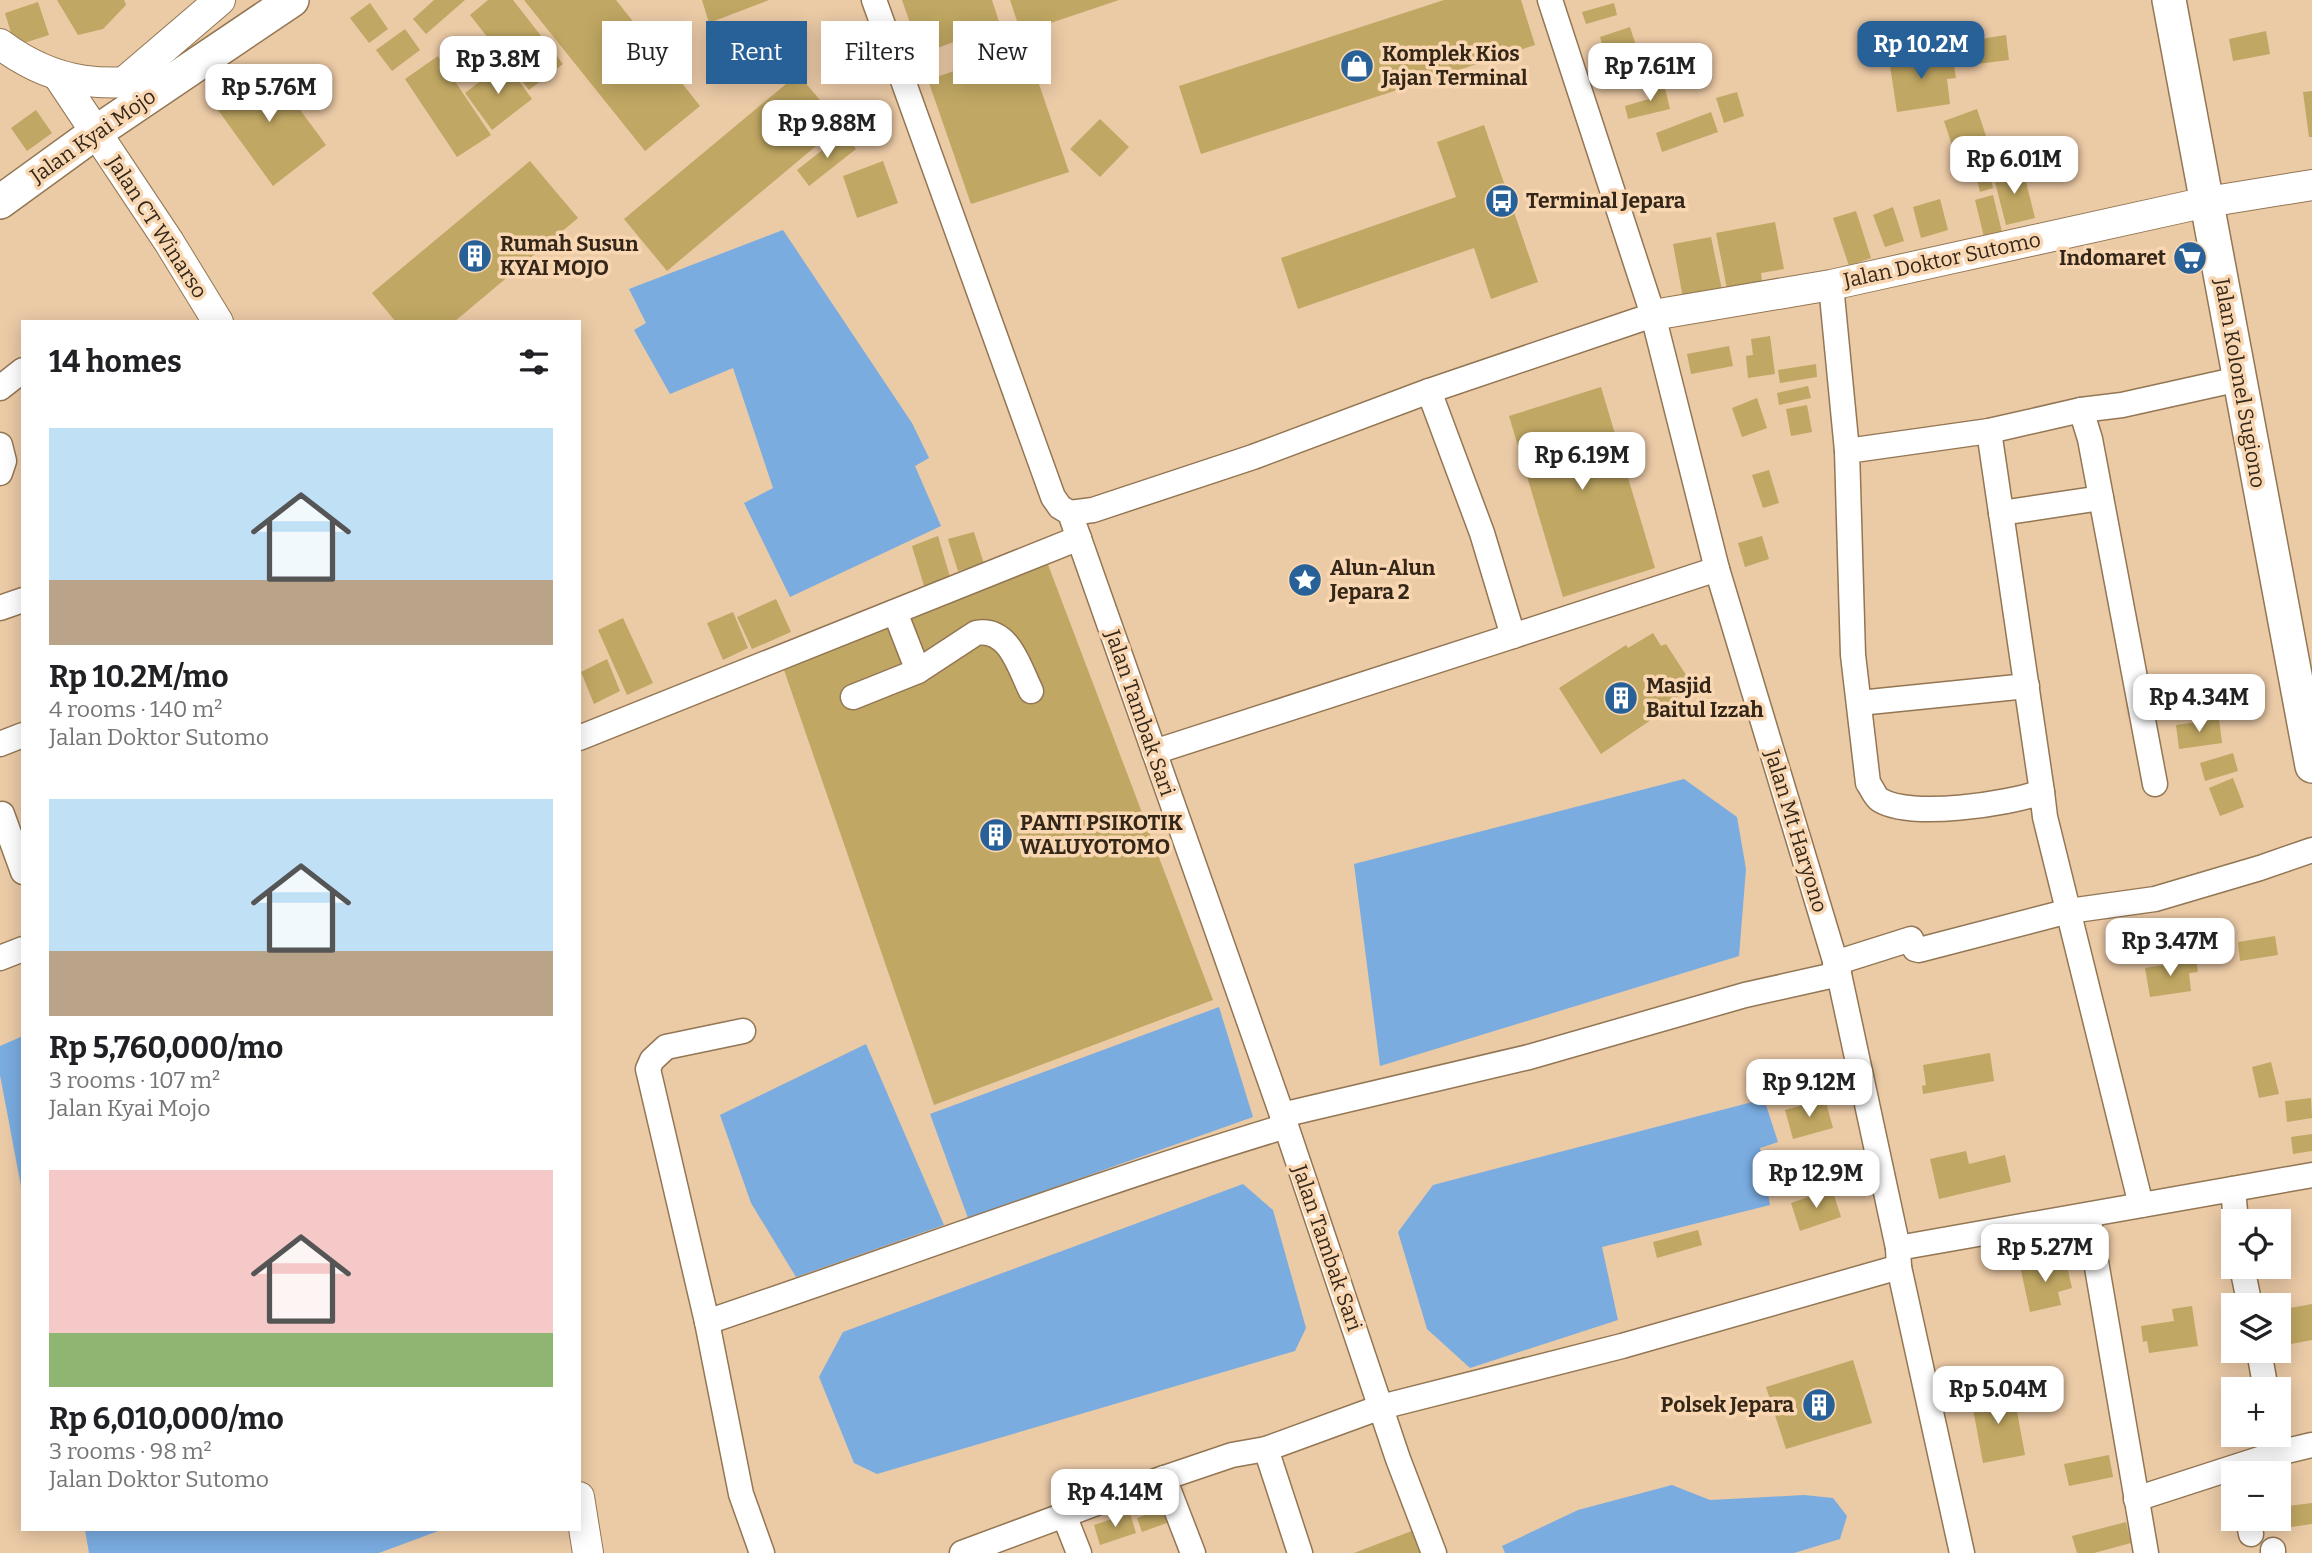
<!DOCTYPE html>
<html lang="en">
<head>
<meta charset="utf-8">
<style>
  :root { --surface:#fff; --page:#f2f2f2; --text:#202124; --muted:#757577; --accent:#276198 }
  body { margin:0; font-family:Bitter,serif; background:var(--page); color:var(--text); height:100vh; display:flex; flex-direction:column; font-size:26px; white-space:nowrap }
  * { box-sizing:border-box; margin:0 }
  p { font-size:23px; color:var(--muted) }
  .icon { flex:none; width:38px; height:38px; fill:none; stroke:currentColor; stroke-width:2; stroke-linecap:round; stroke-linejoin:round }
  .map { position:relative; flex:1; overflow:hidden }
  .side { position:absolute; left:21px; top:320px; width:560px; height:1211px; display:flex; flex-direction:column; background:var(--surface); border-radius:0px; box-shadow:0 4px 18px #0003 }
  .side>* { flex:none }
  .banner { position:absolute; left:602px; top:21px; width:665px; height:63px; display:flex; gap:14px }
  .controls { position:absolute; left:2221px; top:1209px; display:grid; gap:14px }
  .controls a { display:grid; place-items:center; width:70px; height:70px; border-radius:0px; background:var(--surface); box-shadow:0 4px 18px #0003; font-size:35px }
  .price { position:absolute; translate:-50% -60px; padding:0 16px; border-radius:14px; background:#fff; color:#222; font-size:23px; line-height:46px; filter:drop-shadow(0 2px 4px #0008) }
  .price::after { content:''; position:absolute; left:50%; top:42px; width:21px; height:16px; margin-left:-10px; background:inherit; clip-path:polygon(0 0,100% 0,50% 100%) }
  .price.active { background:var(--accent); color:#fff }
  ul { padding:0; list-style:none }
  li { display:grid; align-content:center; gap:14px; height:371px; padding:0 28px }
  li span { display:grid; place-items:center; height:217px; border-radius:0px; color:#555 }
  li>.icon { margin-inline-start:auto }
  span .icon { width:126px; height:126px; fill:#fffc; stroke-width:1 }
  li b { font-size:30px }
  h2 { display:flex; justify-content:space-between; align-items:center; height:84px; padding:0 28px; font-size:30px }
  .tag { padding:0 24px; border-radius:0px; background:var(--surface); box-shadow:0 4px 18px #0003; font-size:24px; line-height:63px }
  .tag.active { background:var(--accent); color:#fff }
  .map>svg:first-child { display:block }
</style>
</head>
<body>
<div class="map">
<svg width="2312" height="1553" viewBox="0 0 2312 1553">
  <rect width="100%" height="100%" fill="#ebcaa6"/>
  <g fill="#7aace0">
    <path d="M 783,230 L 912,423 L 929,458 L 915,466 L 941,526 L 790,597 L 744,503 L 773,488 L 733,368 L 670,394 L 634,330 L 646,323 L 629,289 Z"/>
    <path d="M 1684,779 L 1737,817 L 1746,869 L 1739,956 L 1380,1066 L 1354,864 Z"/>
    <path d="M 1219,1007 L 1253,1117 L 968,1218 L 930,1114 Z"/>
    <path d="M 23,1036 L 23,1197 L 0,1075 L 0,1046 Z"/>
    <path d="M 866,1044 L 944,1225 L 796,1277 L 751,1203 L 720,1115 Z"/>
    <path d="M 1764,1099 L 1778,1142 L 1760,1148 L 1770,1205 L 1602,1247 L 1618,1320 L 1470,1368 L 1427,1329 L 1398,1232 L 1433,1185 Z"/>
    <path d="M 1243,1184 L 1273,1210 L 1306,1328 L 1295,1351 L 877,1474 L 854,1463 L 819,1377 L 843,1332 Z"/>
    <path d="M 1672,1485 L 1710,1500 L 1804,1495 L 1833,1498 L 1847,1516 L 1840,1539 L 1794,1553 L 1505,1553 L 1502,1546 L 1578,1510 Z"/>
    <path d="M 85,1530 L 441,1530 L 379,1553 L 89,1553 Z"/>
  </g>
  <g fill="#c0a763">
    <path d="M 57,0 L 124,0 L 126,5 L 103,29 L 78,35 Z"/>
    <path d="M 434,0 L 465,0 L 426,34 L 413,19 Z"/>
    <path d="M 488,0 L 513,0 L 563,64 L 529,90 L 470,15 Z"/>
    <path d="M 524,0 L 616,0 L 700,106 L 645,151 Z"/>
    <path d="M 702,0 L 769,0 L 709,23 Z"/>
    <path d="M 902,0 L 992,0 L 1000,25 L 921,54 Z"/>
    <path d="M 1010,0 L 1119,0 L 1021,33 Z"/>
    <path d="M 1444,0 L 1521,0 L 1535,45 L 1201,154 L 1179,86 Z"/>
    <path d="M 38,2 L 49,35 L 15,46 L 5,13 Z"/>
    <path d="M 370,3 L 388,29 L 369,43 L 350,18 Z"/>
    <path d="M 1614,3 L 1617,15 L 1586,24 L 1582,12 Z"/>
    <path d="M 1630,27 L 1640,59 L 1609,69 L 1600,37 Z"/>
    <path d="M 405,29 L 420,50 L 392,71 L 376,50 Z"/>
    <path d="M 2266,31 L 2270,54 L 2233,61 L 2229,39 Z"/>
    <path d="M 2006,35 L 2009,60 L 1977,64 L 1974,40 Z"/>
    <path d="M 1026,46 L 1069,172 L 971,204 L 928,80 Z"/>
    <path d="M 1942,51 L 1944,61 L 1953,59 L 1956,78 L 1947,79 L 1950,104 L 1897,112 L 1889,59 Z"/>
    <path d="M 438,56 L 491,135 L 457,157 L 405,79 Z"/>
    <path d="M 1656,59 L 1662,81 L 1645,85 L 1638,64 Z"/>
    <path d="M 505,62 L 532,99 L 492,130 L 465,93 Z"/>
    <path d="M 267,65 L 326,145 L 273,186 L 210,99 Z"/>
    <path d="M 798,74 L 841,125 L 667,271 L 624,219 Z"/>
    <path d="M 1664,84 L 1670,109 L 1628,119 L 1625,106 L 1649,99 L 1646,89 Z"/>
    <path d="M 2312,91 L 2312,137 L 2309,137 L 2303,92 Z"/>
    <path d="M 1737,92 L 1744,116 L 1724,123 L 1716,98 Z"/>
    <path d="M 1977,109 L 1986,136 L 1953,148 L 1944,121 Z"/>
    <path d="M 36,110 L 52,133 L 27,151 L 11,128 Z"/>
    <path d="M 1711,112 L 1718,132 L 1662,152 L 1656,133 Z"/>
    <path d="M 1100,119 L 1129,147 L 1100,177 L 1070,149 Z"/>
    <path d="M 1484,125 L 1538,282 L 1491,299 L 1474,248 L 1298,309 L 1281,258 L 1456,197 L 1437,142 Z"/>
    <path d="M 844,133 L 856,149 L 809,186 L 797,170 Z"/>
    <path d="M 1986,160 L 1993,188 L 1980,192 L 1973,163 Z"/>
    <path d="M 530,161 L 578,218 L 454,322 L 396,322 L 372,293 Z"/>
    <path d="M 883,161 L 898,203 L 857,218 L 843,176 Z"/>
    <path d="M 2022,166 L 2035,218 L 2006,225 L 1993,174 Z"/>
    <path d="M 1993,195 L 2002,232 L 1984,237 L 1975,200 Z"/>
    <path d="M 1940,199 L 1948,230 L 1921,238 L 1913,207 Z"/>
    <path d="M 1893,207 L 1904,241 L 1885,247 L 1873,215 Z"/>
    <path d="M 1856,211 L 1871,258 L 1849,266 L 1833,218 Z"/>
    <path d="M 1775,222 L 1784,269 L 1761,273 L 1762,282 L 1727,289 L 1716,233 Z"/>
    <path d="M 1711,237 L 1722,290 L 1683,298 L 1673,244 Z"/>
    <path d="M 1770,336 L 1775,374 L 1748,378 L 1746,356 L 1753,355 L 1751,339 Z"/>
    <path d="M 1729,346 L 1733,366 L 1691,374 L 1687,354 Z"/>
    <path d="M 1816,364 L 1817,377 L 1780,383 L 1778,370 Z"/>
    <path d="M 1808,386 L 1811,398 L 1779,405 L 1777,393 Z"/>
    <path d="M 1601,387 L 1655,568 L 1563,597 L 1509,416 Z"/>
    <path d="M 1757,398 L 1767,428 L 1742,437 L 1732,408 Z"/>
    <path d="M 1807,405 L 1812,432 L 1791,436 L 1786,409 Z"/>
    <path d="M 1769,470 L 1779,503 L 1763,508 L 1752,475 Z"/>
    <path d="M 974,532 L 984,564 L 958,571 L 948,539 Z"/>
    <path d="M 938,536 L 950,577 L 924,586 L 912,546 Z"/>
    <path d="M 1762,536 L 1769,559 L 1745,567 L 1738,543 Z"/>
    <path d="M 1047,562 L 1213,1000 L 934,1105 L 784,670 Z"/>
    <path d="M 776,599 L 791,632 L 752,649 L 737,617 Z"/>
    <path d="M 733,612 L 748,648 L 723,660 L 707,623 Z"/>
    <path d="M 623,618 L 653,683 L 627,695 L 598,630 Z"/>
    <path d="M 1653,633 L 1661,646 L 1666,644 L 1688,678 L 1683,681 L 1688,690 L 1665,705 L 1667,709 L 1601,754 L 1559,688 L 1626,645 L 1628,648 Z"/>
    <path d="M 607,659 L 620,691 L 594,704 L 581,672 Z"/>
    <path d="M 2219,719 L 2222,743 L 2179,749 L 2176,725 Z"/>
    <path d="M 2233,753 L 2238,771 L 2205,781 L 2200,763 Z"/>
    <path d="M 2233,778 L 2244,807 L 2220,816 L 2209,788 Z"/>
    <path d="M 2275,936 L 2278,955 L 2240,961 L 2238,942 Z"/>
    <path d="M 2196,960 L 2198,972 L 2189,973 L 2191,991 L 2150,997 L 2145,968 Z"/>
    <path d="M 1990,1053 L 1994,1081 L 1923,1094 L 1922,1086 L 1926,1085 L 1923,1065 Z"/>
    <path d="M 2271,1062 L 2279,1094 L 2259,1098 L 2252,1067 Z"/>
    <path d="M 2311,1098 L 2312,1118 L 2287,1122 L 2285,1101 Z"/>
    <path d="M 1825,1099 L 1833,1128 L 1793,1139 L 1785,1110 Z"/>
    <path d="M 2312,1134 L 2312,1151 L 2293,1154 L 2291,1137 Z"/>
    <path d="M 1966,1151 L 1969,1164 L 2005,1155 L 2011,1182 L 1939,1199 L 1930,1159 Z"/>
    <path d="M 1832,1189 L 1841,1217 L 1800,1231 L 1791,1203 Z"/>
    <path d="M 1698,1230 L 1702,1245 L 1657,1258 L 1653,1242 Z"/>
    <path d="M 2050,1259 L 2051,1265 L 2066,1262 L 2072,1288 L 2058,1292 L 2061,1305 L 2030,1312 L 2020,1266 Z"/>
    <path d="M 2312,1304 L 2312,1340 L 2291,1344 L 2285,1309 Z"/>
    <path d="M 2192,1306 L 2198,1346 L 2149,1353 L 2147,1341 L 2143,1342 L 2141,1326 L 2174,1321 L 2172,1309 Z"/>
    <path d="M 1853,1360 L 1872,1423 L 1786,1449 L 1766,1387 Z"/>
    <path d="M 2013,1390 L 2025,1455 L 1983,1463 L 1971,1398 Z"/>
    <path d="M 2109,1455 L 2113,1477 L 2069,1486 L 2064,1464 Z"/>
    <path d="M 2312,1503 L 2312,1524 L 2284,1528 L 2281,1507 Z"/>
    <path d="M 1170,1506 L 1175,1520 L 1142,1532 L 1137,1518 Z"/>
    <path d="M 1130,1513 L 1136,1533 L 1100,1545 L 1094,1525 Z"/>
    <path d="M 2126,1522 L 2131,1543 L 2094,1553 L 2077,1553 L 2072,1536 Z"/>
    <path d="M 1417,1529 L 1423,1553 L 1354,1553 Z"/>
  </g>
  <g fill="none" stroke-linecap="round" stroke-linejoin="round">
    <g stroke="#937653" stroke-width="27">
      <g id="minor">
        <path d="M 874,0 L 1053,497 L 1060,507 L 1070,513 L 1286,1126 L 1398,1459 L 1434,1553"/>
        <path d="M 1550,0 L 1653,315 L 1717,569 L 1839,974 L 1898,1248 L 1899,1267 L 1962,1553"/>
        <path d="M 1831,285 L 1847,451"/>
        <path d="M 0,388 L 23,370"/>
        <path d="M 2081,410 L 2090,439 L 2155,784"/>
        <path d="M 1989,431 L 2042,792"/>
        <path d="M 0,445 L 4,461 L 0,473"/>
        <path d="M 1070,513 L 1093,510 L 1253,457 L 1429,391 L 1653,315"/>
        <path d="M 2001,513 L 2101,498"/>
        <path d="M 0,608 L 23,600"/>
        <path d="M 1513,636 L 1717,569"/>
        <path d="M 918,671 L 976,633 C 1009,627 1019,667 1031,691"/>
        <path d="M 853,697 L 918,671 L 895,612"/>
        <path d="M 1859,703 L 2027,686"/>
        <path d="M 579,738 L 1079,538"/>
        <path d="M 0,744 L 23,735"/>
        <path d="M 1154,752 L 1513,636 L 1482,533 L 1429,391"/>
        <path d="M 2,814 L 23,872"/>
        <path d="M 0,958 L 23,949"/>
        <path d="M 1835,963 L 1911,939 L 1915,949 L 1919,950 L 2069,911 L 2155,899 L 2260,868 L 2312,850"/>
        <path d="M 743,1031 L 666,1047 L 652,1060 L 648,1069 L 707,1322 L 741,1494 L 762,1553"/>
        <path d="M 1282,1115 L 1529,1057 L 1745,995 L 1839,974"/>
        <path d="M 2233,1189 L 2236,1222"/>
        <path d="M 2141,1205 L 2045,817 L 2042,792 C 2008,804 1911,819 1880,800 C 1875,797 1872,788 1868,783 L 1853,655 L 1847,451 L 1989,431 L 2081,410 L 2122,405 L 2239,379"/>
        <path d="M 2088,1215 L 2146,1553"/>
        <path d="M 1898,1248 L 2312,1175"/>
        <path d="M 2242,1267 L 2250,1306"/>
        <path d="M 707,1322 C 900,1257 1091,1185 1286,1126"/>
        <path d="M 2259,1351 L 2266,1390"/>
        <path d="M 1266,1449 L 1300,1553"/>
        <path d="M 1164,1478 L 1193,1553"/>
        <path d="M 2136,1499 L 2278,1453 L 2312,1445"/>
        <path d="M 1064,1515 L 1079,1553"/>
        <path d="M 2248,1519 L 2251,1534"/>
        <path d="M 2273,1550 L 2273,1553"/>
        <path d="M 962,1553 L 1164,1478 L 1232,1455 L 1266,1449 L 1381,1407 L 1622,1346 L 1899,1267"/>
      </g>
    </g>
    <g stroke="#937653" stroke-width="32">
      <g id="tertiary">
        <path d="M 0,44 C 59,88 105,86 175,78"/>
        <path d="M 59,77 L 169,242 L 218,322"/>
        <path d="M 123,83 L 220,0"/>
        <path d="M 1653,315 L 1831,285 L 2207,202 L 2312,185"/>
        <path d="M 579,1497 L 588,1553"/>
      </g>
    </g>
    <g stroke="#937653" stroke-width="36">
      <g id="secondary">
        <path d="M 2169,0 L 2312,766"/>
        <path d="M 0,202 L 95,133 L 292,0"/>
      </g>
    </g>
    <use href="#minor" stroke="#fff" stroke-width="24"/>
    <use href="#tertiary" stroke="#fff" stroke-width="30"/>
    <use href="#secondary" stroke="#fff" stroke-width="33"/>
  </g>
  <defs>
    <g id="shop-disc" transform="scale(1.75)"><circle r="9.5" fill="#276198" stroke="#f8d7b2"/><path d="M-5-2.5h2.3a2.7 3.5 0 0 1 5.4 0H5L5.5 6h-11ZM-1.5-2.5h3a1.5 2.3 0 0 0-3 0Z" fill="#fff"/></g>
    <g id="bus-disc" transform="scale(1.75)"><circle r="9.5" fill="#276198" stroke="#f8d7b2"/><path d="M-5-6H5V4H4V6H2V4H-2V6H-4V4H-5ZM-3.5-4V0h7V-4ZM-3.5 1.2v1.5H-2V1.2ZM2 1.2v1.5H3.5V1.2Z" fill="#fff"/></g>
    <g id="building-disc" transform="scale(1.75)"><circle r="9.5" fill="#276198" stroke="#f8d7b2"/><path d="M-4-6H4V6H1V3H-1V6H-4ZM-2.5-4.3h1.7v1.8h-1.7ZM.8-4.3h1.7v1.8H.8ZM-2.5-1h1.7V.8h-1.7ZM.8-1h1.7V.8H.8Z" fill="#fff"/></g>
    <g id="supermarket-disc" transform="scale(1.75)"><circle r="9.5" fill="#276198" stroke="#f8d7b2"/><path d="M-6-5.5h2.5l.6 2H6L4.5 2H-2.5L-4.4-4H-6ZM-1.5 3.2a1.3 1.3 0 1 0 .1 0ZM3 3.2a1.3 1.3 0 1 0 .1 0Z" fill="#fff"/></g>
    <g id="sight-disc" transform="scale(1.75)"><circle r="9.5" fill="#276198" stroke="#f8d7b2"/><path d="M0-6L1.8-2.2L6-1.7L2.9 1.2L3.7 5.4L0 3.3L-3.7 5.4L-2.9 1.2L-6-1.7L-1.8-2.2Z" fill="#fff"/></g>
  </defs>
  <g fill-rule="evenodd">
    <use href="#shop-disc" x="1357" y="66"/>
    <use href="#bus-disc" x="1502" y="201"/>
    <use href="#building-disc" x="475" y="256"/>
    <use href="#supermarket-disc" x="2190" y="258"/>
    <use href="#sight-disc" x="1305" y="580"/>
    <use href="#building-disc" x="1621" y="698"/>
    <use href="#building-disc" x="996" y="835"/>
    <use href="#building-disc" x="1819" y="1405"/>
  </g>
  <g text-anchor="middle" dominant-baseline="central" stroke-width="7" stroke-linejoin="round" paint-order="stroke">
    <g font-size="21" font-weight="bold" fill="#342719" stroke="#f8d7b2" text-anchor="start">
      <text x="1382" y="54">Komplek Kios<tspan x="1382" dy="24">Jajan Terminal</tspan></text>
      <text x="1526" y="201">Terminal Jepara</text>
      <text x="500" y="244">Rumah Susun<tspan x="500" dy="24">KYAI MOJO</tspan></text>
      <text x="2166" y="258" text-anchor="end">Indomaret</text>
      <text x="1330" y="568">Alun-Alun<tspan x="1330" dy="24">Jepara 2</tspan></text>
      <text x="1646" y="686">Masjid<tspan x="1646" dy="24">Baitul Izzah</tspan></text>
      <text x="1020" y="823">PANTI PSIKOTIK<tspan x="1020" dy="24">WALUYOTOMO</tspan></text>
      <text x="1794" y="1405" text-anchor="end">Polsek Jepara</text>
    </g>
    <g font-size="21" fill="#342719" stroke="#f8d7b2">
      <text transform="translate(93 136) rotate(-35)">Jalan Kyai Mojo</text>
      <text transform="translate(157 227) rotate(57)">Jalan CT Winarso</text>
      <text transform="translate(1942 260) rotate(-12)">Jalan Doktor Sutomo</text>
      <text transform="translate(2240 383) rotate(80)">Jalan Kolonel Sugiono</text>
      <text transform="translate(1140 713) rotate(71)">Jalan Tambak Sari</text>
      <text transform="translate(1796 831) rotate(73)">Jalan Mt Haryono</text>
      <text transform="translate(1327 1248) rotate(71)">Jalan Tambak Sari</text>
    </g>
  </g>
</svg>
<div class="controls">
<a><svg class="icon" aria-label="locate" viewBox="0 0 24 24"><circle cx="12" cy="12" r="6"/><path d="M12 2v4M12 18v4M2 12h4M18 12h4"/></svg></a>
<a><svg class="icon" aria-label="layers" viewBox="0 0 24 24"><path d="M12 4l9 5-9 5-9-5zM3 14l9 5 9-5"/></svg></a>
<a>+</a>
<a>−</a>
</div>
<b class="price active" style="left:1921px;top:81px">Rp 10.2M</b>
<b class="price" style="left:498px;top:96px">Rp 3.8M</b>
<b class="price" style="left:1650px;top:103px">Rp 7.61M</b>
<b class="price" style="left:269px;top:124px">Rp 5.76M</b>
<b class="price" style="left:827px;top:160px">Rp 9.88M</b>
<b class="price" style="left:2014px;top:196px">Rp 6.01M</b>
<b class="price" style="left:1582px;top:492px">Rp 6.19M</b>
<b class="price" style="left:2199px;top:734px">Rp 4.34M</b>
<b class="price" style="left:2170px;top:978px">Rp 3.47M</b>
<b class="price" style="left:1809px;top:1119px">Rp 9.12M</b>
<b class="price" style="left:1816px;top:1210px">Rp 12.9M</b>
<b class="price" style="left:2045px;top:1284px">Rp 5.27M</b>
<b class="price" style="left:1998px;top:1426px">Rp 5.04M</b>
<b class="price" style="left:1115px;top:1529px">Rp 4.14M</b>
<div class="banner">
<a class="tag">Buy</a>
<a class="tag active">Rent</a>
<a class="tag">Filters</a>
<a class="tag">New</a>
</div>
<section class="side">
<h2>14 homes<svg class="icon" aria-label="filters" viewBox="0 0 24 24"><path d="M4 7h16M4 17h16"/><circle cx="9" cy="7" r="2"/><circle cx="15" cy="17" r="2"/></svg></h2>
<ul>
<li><span style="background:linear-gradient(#bfe0f5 70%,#b9a48a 0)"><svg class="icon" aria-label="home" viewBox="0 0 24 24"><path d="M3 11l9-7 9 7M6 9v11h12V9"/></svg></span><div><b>Rp 10.2M/mo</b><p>4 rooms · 140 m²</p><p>Jalan Doktor Sutomo</p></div></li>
<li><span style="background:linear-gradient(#bfe0f5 70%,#b9a48a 0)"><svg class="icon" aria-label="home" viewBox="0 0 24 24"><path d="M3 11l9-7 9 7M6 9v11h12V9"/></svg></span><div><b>Rp 5,760,000/mo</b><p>3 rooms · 107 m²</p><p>Jalan Kyai Mojo</p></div></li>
<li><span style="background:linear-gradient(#f6c9c9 75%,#8fb573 0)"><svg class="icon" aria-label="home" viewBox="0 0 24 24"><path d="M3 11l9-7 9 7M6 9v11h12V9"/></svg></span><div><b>Rp 6,010,000/mo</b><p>3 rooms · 98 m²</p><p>Jalan Doktor Sutomo</p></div></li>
</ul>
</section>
</div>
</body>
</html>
